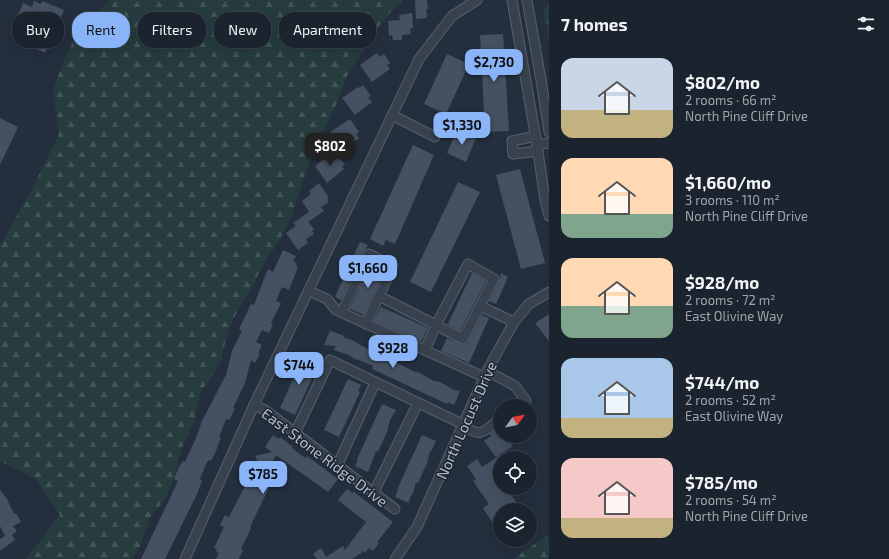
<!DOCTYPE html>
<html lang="en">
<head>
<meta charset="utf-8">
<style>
  :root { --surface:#1b232e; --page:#282f3a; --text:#f1f3f6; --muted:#a0a4aa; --line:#39404a; --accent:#8ab4f8 }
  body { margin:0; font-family:"Exo 2",sans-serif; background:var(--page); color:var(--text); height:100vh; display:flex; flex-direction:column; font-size:15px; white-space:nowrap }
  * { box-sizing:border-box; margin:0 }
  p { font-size:13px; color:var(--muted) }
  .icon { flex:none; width:22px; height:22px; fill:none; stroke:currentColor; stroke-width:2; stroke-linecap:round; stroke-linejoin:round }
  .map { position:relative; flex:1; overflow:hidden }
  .details { display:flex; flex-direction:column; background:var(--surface); width:340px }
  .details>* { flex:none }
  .top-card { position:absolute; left:12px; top:12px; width:380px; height:36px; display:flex; gap:8px }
  .needle { width:26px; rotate:57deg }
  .fabs { position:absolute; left:493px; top:399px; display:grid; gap:8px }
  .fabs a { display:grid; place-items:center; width:44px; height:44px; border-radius:50%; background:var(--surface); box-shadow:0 4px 16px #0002,0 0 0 1px var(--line); font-size:20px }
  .price { position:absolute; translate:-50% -34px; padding:0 9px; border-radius:8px; background:var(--accent); color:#111; font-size:13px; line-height:26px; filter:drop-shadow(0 1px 2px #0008) }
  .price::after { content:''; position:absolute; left:50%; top:24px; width:12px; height:9px; margin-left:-6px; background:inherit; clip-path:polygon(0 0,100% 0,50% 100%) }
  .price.on { background:#222; color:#fff }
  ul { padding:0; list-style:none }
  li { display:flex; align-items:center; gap:12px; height:100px; padding:0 12px }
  li span { display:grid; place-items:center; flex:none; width:112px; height:80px; border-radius:12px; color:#555 }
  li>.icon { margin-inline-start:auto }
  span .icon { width:48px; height:48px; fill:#fffc; stroke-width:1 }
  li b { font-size:17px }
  h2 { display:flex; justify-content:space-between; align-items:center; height:48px; padding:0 12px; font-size:17px }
  .pill { padding:0 14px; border-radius:16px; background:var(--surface); box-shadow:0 4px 16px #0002,0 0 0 1px var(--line); font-size:14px; line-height:36px }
  .pill.on { background:var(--accent); color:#111 }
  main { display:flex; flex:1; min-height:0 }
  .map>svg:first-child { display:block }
</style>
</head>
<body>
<main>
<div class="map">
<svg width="549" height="559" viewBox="0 0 549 559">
  <defs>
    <pattern id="forest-firs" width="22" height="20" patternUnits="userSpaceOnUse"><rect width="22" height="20" fill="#263c3f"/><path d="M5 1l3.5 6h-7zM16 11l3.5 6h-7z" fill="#435659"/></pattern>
    <pattern id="park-crowns" width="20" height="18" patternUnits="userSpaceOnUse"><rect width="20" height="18" fill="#263c3f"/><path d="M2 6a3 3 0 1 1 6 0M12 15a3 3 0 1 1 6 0" fill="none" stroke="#435659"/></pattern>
  </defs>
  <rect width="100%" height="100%" fill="#242f3e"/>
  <g fill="url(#forest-firs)">
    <path d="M 111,0 L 403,0 L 384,19 L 348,74 L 332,114 L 312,155 L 291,217 L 278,243 L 262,266 L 253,286 L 243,300 L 229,328 L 220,363 L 201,392 L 194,421 L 181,450 L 174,479 L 165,499 L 149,519 L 141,545 L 133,559 L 26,559 L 60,515 L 36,479 L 0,461 L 0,246 L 31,191 L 59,134 L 53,90 L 64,60 L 79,29 Z"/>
    <path d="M 549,534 L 549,559 L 513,559 Z"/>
  </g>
  <path fill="url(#park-crowns)" d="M 549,5 L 549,40 L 543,8 Z"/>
  <g fill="#455162">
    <path d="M 415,0 L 427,0 L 428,9 L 426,9 L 427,18 L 416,19 Z"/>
    <path d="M 34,1 L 41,4 L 42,1 L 64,10 L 45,53 L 23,43 L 24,41 L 15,37 L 19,28 L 13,26 L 23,3 L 32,7 Z"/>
    <path d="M 412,13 L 413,28 L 410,29 L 411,34 L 402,35 L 402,40 L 393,40 L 392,35 L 389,36 L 388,21 L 400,20 L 399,15 Z"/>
    <path d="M 503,34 L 509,131 L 485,132 L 480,35 Z"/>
    <path d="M 377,53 L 380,57 L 384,54 L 390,63 L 387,65 L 390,69 L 372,82 L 360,65 Z"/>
    <path d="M 447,54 L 469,64 L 446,114 L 424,104 Z"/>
    <path d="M 363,85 L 371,96 L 368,98 L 372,102 L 355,115 L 342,98 L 358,87 L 359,88 Z"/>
    <path d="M 0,118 L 18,127 L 0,165 Z"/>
    <path d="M 350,119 L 359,132 L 356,134 L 359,138 L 342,151 L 329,133 Z"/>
    <path d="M 457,130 L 476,138 L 466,162 L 447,153 Z"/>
    <path d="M 413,145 L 434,155 L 395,244 L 386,240 L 383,246 L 370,239 Z"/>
    <path d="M 334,151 L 345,165 L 342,166 L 344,169 L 327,183 L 315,166 Z"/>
    <path d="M 520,169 L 545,263 L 521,269 L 496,175 Z"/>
    <path d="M 458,182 L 480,192 L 431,292 L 410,282 Z"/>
    <path d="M 319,183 L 329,198 L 327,199 L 329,202 L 321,207 L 324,211 L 308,222 L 314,229 L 312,231 L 314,234 L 306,239 L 308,243 L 298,250 L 286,233 L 296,226 L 293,223 L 309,212 L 302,201 L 311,194 L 309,191 Z"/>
    <path d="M 360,242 L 368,245 L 364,251 L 341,300 L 335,297 Z"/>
    <path d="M 283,250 L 296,256 L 293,261 L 297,263 L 296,266 L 298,267 L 289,290 L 282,287 L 276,301 L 281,303 L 271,323 L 273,324 L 269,333 L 262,330 L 256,342 L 262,345 L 258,353 L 260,354 L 255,363 L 251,360 L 245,383 L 233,408 L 235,409 L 229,420 L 226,419 L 219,437 L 221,437 L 216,451 L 211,461 L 209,460 L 207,462 L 200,479 L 202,481 L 197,494 L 165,559 L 141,559 L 178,481 L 174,479 L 179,467 L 183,461 L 185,462 L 196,438 L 202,421 L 226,375 L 232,351 L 242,331 L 239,329 L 251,304 L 254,305 L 268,269 L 273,272 Z"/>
    <path d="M 372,262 L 385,269 L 364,315 L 350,309 Z"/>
    <path d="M 472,273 L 486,281 L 460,331 L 448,324 Z"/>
    <path d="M 501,273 L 508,277 L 496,304 L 489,301 L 499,282 Z"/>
    <path d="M 381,307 L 428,328 L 421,342 L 374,321 Z"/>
    <path d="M 549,314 L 549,341 L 535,323 Z"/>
    <path d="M 482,315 L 489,318 L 469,363 L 441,351 L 447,338 L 461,344 L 467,344 Z"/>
    <path d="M 330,331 L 342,335 L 345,338 L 352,340 L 366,348 L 372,349 L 371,352 L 389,359 L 413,371 L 420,373 L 434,381 L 440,382 L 454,390 L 460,391 L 454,405 L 448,402 L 447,404 L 372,369 L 373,366 L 359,360 L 355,359 L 349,355 L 334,350 L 336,346 L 324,345 Z"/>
    <path d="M 303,357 L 316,363 L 314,370 L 316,370 L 295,415 L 280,408 Z"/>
    <path d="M 348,379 L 361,385 L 358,391 L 360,392 L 339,437 L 324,430 Z"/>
    <path d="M 382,404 L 396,410 L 390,420 L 387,432 L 378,452 L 376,451 L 368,472 L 355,466 L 358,460 L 357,459 Z"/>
    <path d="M 500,427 L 500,436 L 521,436 L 511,444 L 513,446 L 496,457 L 484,441 L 491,436 L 490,434 Z"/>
    <path d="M 273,435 L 279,439 L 280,437 L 293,447 L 292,448 L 305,458 L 307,456 L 338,479 L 328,492 L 276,455 L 262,482 L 270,486 L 250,527 L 251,528 L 241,549 L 243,550 L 239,559 L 216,559 L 219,553 L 216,552 L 217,549 L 214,548 L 224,527 L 220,525 L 225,515 L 229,517 L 245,486 L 240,483 L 245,474 L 249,476 L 257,460 L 255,456 L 272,452 L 265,447 Z"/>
    <path d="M 422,435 L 436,441 L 431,452 L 430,451 L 427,463 L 418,483 L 416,482 L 413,493 L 410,497 L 409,503 L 395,497 L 398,490 L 397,490 Z"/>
    <path d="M 500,455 L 500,488 L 506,488 L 522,510 L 500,510 L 500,534 L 483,508 L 489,504 L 473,481 L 476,479 L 467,466 L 477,459 L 482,467 Z"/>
    <path d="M 347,489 L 353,493 L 354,492 L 393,522 L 377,542 L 379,543 L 373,551 L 369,548 L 365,553 L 364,551 L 352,559 L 317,559 L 313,554 L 321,548 L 326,557 L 343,546 L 345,550 L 366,522 L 338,500 Z"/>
    <path d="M 0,490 L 7,499 L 14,514 L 16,513 L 21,522 L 13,526 L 17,531 L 12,535 L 15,540 L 0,551 L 0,539 L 5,536 L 0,526 Z"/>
  </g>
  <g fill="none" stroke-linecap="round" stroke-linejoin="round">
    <g stroke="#565f6c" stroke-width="11">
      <g id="minor">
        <path d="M 512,0 L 537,145 L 545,200 L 549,216"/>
        <path d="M 527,0 L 541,80 L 549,132"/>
        <path d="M 392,115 L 435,137"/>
        <path d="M 536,136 L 512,141 L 513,154 L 538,151"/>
        <path d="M 537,145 L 549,143"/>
        <path d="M 468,264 L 494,279 L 463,339 L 436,325 Z"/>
        <path d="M 309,291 L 327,299 L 336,310 L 484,377"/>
        <path d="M 379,296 L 436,325 L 425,350"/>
        <path d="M 480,306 L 514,322"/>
        <path d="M 342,312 L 369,254 L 393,266 L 366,324"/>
        <path d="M 487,371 L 515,386 L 526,401 L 518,406"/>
        <path d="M 254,405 L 265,410 L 395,509"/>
        <path d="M 295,433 L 330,360 L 464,425 C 481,440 485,430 500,419"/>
        <path d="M 338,464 L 375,383"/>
        <path d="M 374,492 L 418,403"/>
        <path d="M 185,559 L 254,405 L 419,59 L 452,16 L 477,0"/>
        <path d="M 395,559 L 417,527 L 487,371 L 514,322 L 529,304 L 549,292"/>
      </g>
    </g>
    <use href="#minor" stroke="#38414e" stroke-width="9"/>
  </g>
  <g text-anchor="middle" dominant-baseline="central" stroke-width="3" stroke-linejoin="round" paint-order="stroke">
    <g font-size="15" fill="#b4bcc9" stroke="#1d2633">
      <text transform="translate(466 420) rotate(-66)">North Locust Drive</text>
      <text transform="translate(325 457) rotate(37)">East Stone Ridge Drive</text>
    </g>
  </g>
</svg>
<div class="fabs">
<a><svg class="needle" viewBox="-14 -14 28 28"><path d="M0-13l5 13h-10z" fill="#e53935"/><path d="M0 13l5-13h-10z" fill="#a0a4aa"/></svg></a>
<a><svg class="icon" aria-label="locate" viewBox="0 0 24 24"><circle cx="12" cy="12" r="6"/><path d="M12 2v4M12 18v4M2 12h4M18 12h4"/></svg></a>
<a><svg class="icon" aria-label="layers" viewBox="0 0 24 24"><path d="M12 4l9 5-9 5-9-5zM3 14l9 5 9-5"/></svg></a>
</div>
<b class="price" style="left:494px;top:83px">$2,730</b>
<b class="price" style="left:462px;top:146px">$1,330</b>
<b class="price on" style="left:330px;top:167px">$802</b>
<b class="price" style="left:368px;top:289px">$1,660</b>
<b class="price" style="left:393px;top:369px">$928</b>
<b class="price" style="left:299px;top:386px">$744</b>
<b class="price" style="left:263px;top:495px">$785</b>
<div class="top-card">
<a class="pill">Buy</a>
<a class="pill on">Rent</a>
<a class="pill">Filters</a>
<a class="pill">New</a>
<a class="pill">Apartment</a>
</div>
</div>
<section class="details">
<h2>7 homes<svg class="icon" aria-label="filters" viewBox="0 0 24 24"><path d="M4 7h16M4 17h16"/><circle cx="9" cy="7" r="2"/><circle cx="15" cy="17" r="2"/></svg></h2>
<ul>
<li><span style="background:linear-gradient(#c9d6e8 65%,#c2b280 0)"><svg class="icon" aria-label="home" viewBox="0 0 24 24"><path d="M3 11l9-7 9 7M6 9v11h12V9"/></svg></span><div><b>$802/mo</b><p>2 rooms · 66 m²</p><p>North Pine Cliff Drive</p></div></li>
<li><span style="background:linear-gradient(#ffd9b3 70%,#7fa58c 0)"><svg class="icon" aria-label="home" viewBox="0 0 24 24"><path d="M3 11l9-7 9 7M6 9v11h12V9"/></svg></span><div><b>$1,660/mo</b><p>3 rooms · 110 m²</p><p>North Pine Cliff Drive</p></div></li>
<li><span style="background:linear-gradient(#ffd9b3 60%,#7fa58c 0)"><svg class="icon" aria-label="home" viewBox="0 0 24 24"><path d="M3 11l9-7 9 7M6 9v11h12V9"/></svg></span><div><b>$928/mo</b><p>2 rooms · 72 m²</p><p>East Olivine Way</p></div></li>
<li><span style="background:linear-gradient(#a9c7e8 75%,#c2b280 0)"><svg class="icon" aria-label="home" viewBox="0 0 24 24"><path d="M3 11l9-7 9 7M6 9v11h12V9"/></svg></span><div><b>$744/mo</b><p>2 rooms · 52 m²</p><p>East Olivine Way</p></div></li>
<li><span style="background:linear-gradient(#f6c9c9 75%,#c2b280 0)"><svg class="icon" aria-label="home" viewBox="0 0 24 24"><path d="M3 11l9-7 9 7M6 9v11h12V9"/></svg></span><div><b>$785/mo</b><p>2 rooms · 54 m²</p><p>North Pine Cliff Drive</p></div></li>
</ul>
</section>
</main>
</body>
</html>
